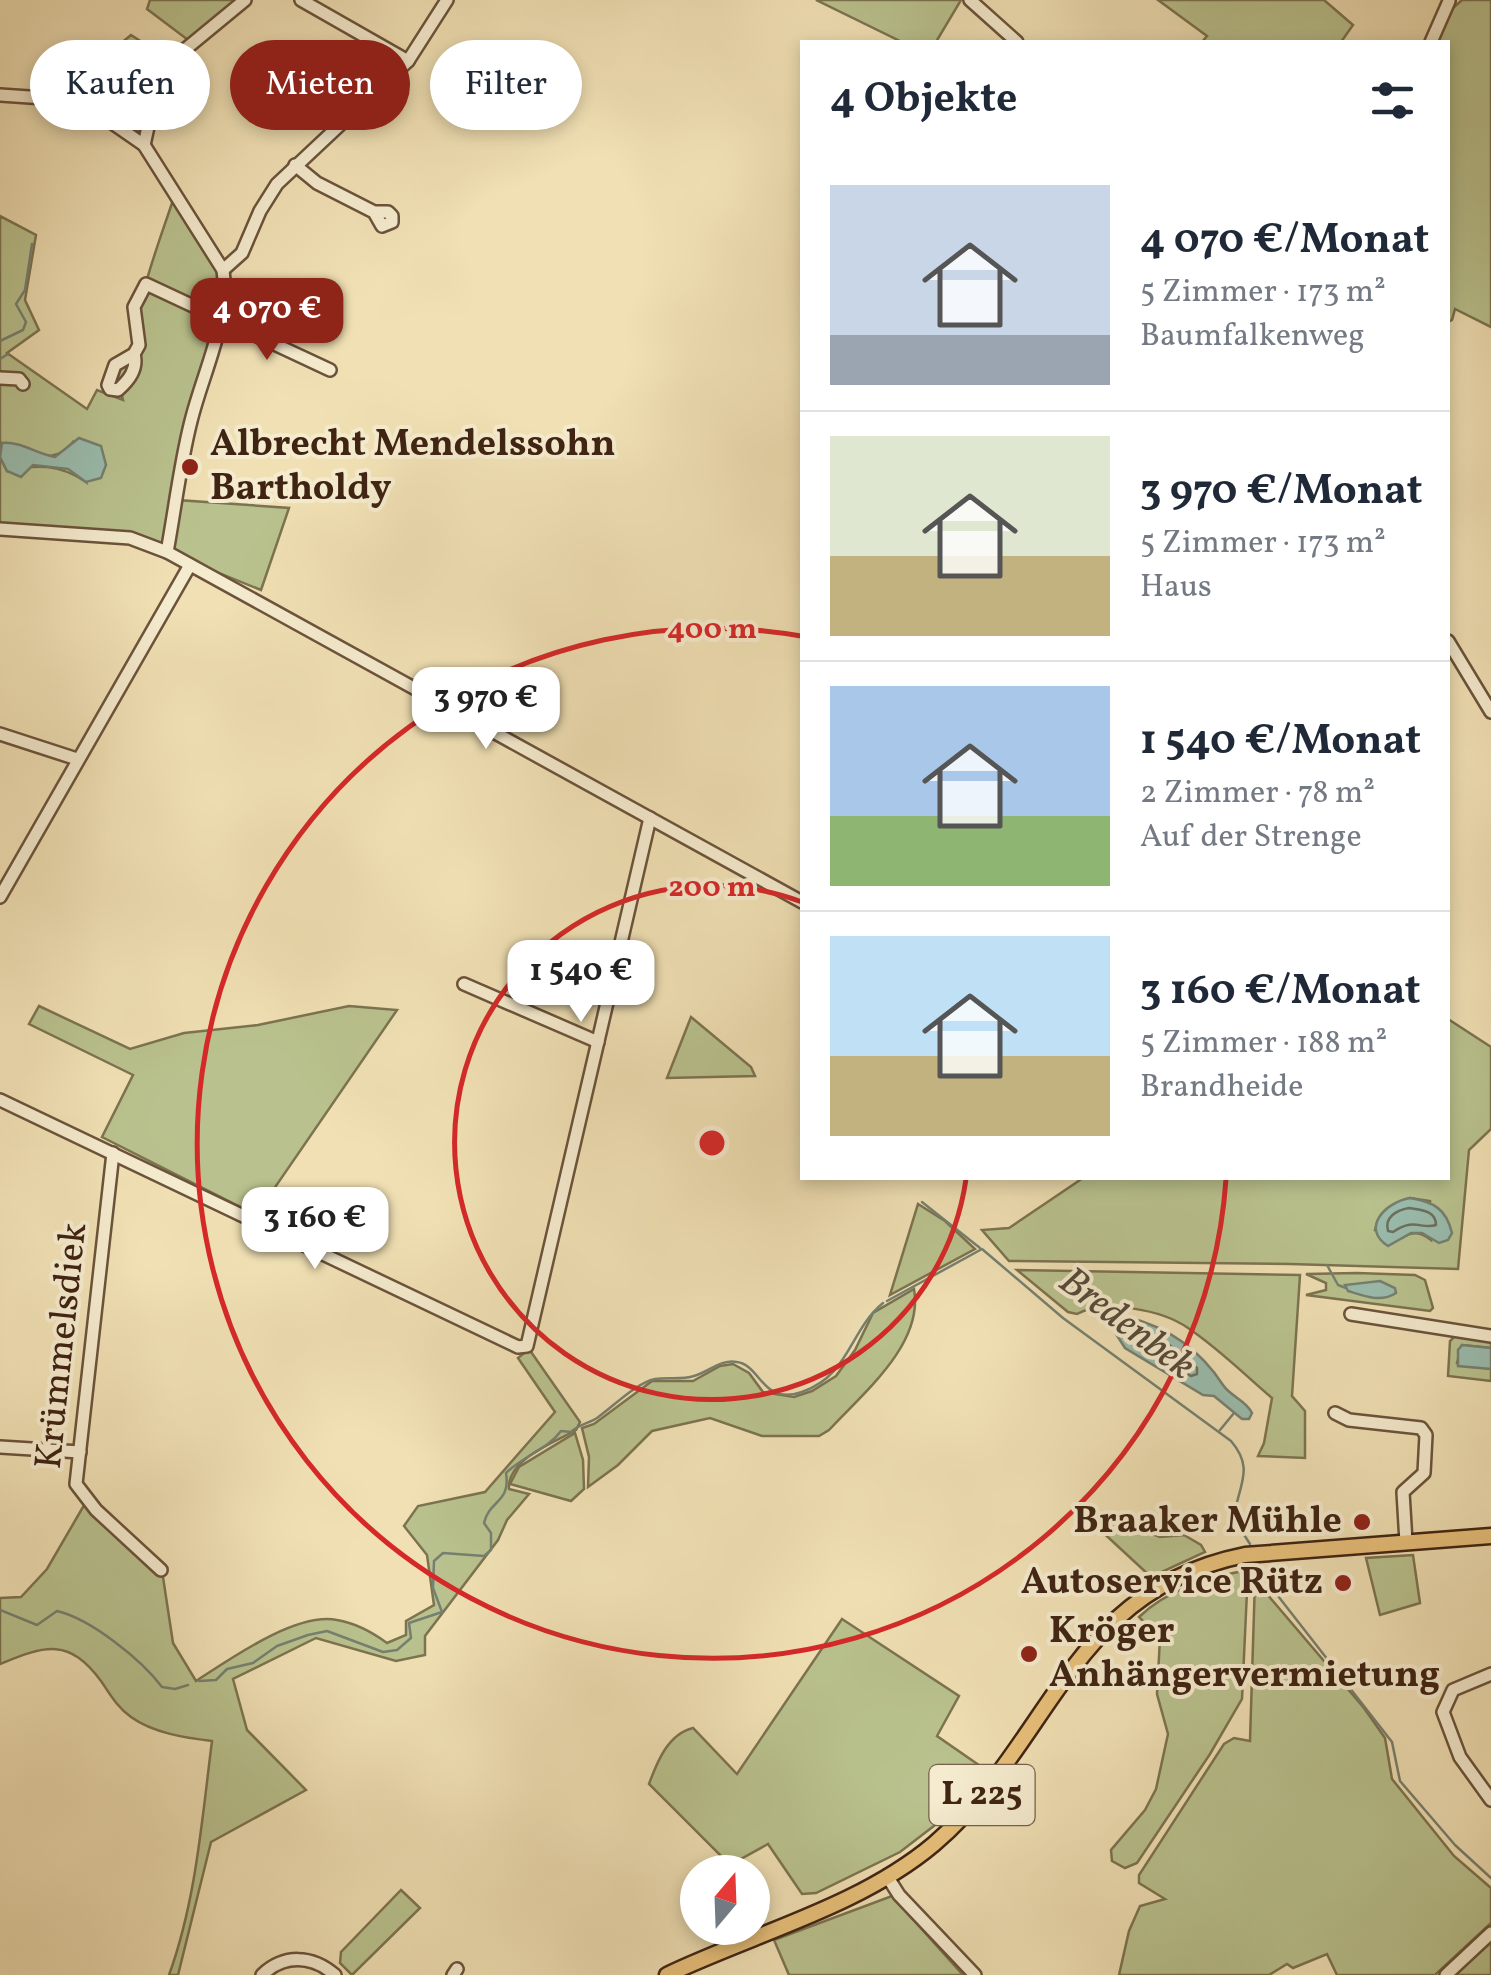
<!DOCTYPE html>
<html lang="de">
<head>
<meta charset="utf-8">
<style>
  :root { --surface:#fff; --page:#f2f2f3; --text:#1f2937; --muted:#747a83; --line:#e0e1e3; --accent:#8f2418 }
  body { margin:0; font-family:Vollkorn,serif; background:var(--page); color:var(--text); height:100vh; display:flex; flex-direction:column; font-size:38px; white-space:nowrap }
  * { box-sizing:border-box; margin:0 }
  p { font-size:32px; color:var(--muted) }
  .icon { flex:none; width:55px; height:55px; fill:none; stroke:currentColor; stroke-width:2; stroke-linecap:round; stroke-linejoin:round }
  .map { position:relative; flex:1; overflow:hidden }
  .drawer { position:absolute; left:800px; top:40px; width:650px; height:1140px; display:flex; flex-direction:column; background:var(--surface); border-radius:0px; box-shadow:0 5px 15px #0003 }
  .drawer>* { flex:none }
  .hud { position:absolute; left:30px; top:40px; width:620px; height:90px; display:flex; gap:20px }
  .needle { width:65px; rotate:19deg }
  .tools { position:absolute; left:680px; top:1855px; display:grid; gap:20px }
  .tools a { display:grid; place-items:center; width:90px; height:90px; border-radius:50%; background:var(--surface); box-shadow:0 5px 15px #0003; font-size:50px }
  .price { position:absolute; translate:-50% -85px; padding:0 22px; border-radius:20px; background:#fff; color:#222; font-size:32px; line-height:65px; filter:drop-shadow(0 2px 5px #0008) }
  .price::after { content:''; position:absolute; left:50%; top:60px; width:30px; height:22px; margin-left:-15px; background:inherit; clip-path:polygon(0 0,100% 0,50% 100%) }
  .price.active { background:var(--accent); color:#fff }
  ul { padding:0; list-style:none }
  li { display:flex; align-items:center; gap:30px; height:250px; padding:0 30px }
  li+li { border-top:2px solid var(--line) }
  li span { display:grid; place-items:center; flex:none; width:280px; height:200px; border-radius:0px; color:#555 }
  li>.icon { margin-inline-start:auto }
  span .icon { width:120px; height:120px; fill:#fffc; stroke-width:1 }
  li b { font-size:42px }
  h2 { display:flex; justify-content:space-between; align-items:center; height:120px; padding:0 30px; font-size:42px }
  .chip { padding:0 35px; border-radius:45px; background:var(--surface); box-shadow:0 5px 15px #0003; font-size:35px; line-height:90px }
  .chip.active { background:var(--accent); color:#fff }
  .map>svg:first-child { display:block }
</style>
</head>
<body>
<div class="map">
<svg width="1491" height="1975" viewBox="0 0 1491 1975">
  <rect width="100%" height="100%" fill="#f0e0b4"/>
  <filter id="stains"><feTurbulence type="fractalNoise" baseFrequency=".002" numOctaves="4"/><feColorMatrix values="0 0 0 0 .2 0 0 0 0 .09 0 0 0 0 .02 0 0 0 .5 -.17"/></filter>
  <radialGradient id="worn" r=".72"><stop offset=".6" stop-color="#630" stop-opacity="0"/><stop offset="1" stop-color="#630" stop-opacity=".3"/></radialGradient>
  <g fill="#b9c28e" stroke="#7c7350" stroke-width="2.5" fill-rule="evenodd">
    <path d="M 150,0 L 245,0 L 192,43 L 147,9 Z"/>
    <path d="M 816,0 L 961,0 L 936,42 L 902,42 Z"/>
    <path d="M 1158,0 L 1324,0 L 1353,25 L 1341,42 L 1202,42 L 1207,36 Z"/>
    <path d="M 1462,0 L 1491,0 L 1491,327 L 1455,309 L 1452,320 L 1448,322 L 1448,42 L 1436,42 L 1453,8 Z"/>
    <path d="M 131,35 L 170,60 L 146,136 L 106,110 L 64,94 L 84,80 L 88,70 Z"/>
    <path d="M 176,191 L 209,243 L 226,290 L 178,500 L 289,508 L 261,590 L 167,552 L 130,533 L 0,524 L 0,457 L 7,471 C 36,464 60,464 86,482 L 73,442 C 46,472 36,444 2,443 L 0,448 L 0,216 L 36,235 L 25,300 L 39,330 L 7,353 L 87,409 L 97,390 L 123,400 L 120,389 L 115,391 L 110,378 L 134,354 C 136,297 159,244 176,191 Z"/>
    <path d="M 39,1006 L 130,1049 L 184,1033 L 258,1025 L 349,1006 L 397,1010 L 256,1215 L 102,1137 L 133,1075 L 29,1024 Z"/>
    <path d="M 691,1017 L 751,1067 L 755,1076 L 667,1078 Z"/>
    <path d="M 1448,1019 L 1491,1047 L 1491,1129 L 1469,1150 L 1458,1269 L 1290,1264 L 1009,1261 L 982,1230 L 1009,1228 L 1083,1178 L 1448,1178 ZM 1410,1198 L 1430,1201 L 1431,1240 C 1420,1232 1413,1231 1402,1238 L 1375,1230 C 1379,1209 1391,1205 1410,1198 Z"/>
    <path d="M 918,1204 L 945,1221 L 975,1249 L 890,1295 Z"/>
    <path d="M 1017,1270 L 1300,1275 L 1292,1396 L 1305,1411 L 1305,1458 L 1258,1456 L 1264,1443 L 1272,1398 C 1245,1375 1218,1348 1188,1328 C 1162,1310 1106,1299 1077,1314 L 1068,1312 Z"/>
    <path d="M 1357,1273 L 1415,1275 L 1425,1280 L 1433,1308 L 1430,1311 L 1306,1295 L 1326,1290 L 1326,1283 L 1306,1274 Z"/>
    <path d="M 914,1289 C 924,1344 863,1393 829,1430 L 819,1436 L 762,1436 L 710,1418 L 652,1431 L 618,1465 L 588,1487 L 589,1457 L 582,1428 L 594,1424 L 652,1381 L 693,1381 L 720,1366 L 733,1364 L 749,1373 L 763,1392 L 794,1397 L 812,1391 L 836,1376 L 855,1350 L 873,1313 Z"/>
    <path d="M 1455,1336 L 1491,1340 L 1491,1348 L 1462,1345 L 1457,1363 L 1491,1369 L 1491,1381 L 1448,1376 L 1450,1341 Z"/>
    <path d="M 529,1349 L 580,1422 L 576,1430 C 554,1443 507,1459 509,1489 L 529,1494 L 507,1520 L 498,1540 L 425,1636 L 425,1655 L 396,1661 L 316,1638 L 233,1679 L 247,1730 L 306,1790 L 211,1842 L 178,1975 L 169,1975 C 196,1901 202,1819 212,1741 C 186,1738 153,1733 131,1717 C 117,1707 110,1694 101,1681 C 69,1638 46,1645 0,1664 L 0,1598 L 21,1597 L 47,1569 L 83,1507 L 89,1506 L 163,1577 L 173,1643 L 196,1681 C 230,1659 296,1612 337,1620 C 355,1623 372,1632 387,1643 L 406,1635 L 406,1621 L 434,1605 L 427,1555 L 404,1526 L 418,1506 L 485,1492 L 555,1412 L 518,1358 Z"/>
    <path d="M 575,1433 L 583,1460 L 584,1489 L 571,1501 L 510,1484 L 519,1467 Z"/>
    <path d="M 1104,1516 L 1160,1537 L 1184,1535 L 1201,1545 L 1205,1552 L 1151,1577 L 1096,1526 Z"/>
    <path d="M 1413,1555 L 1420,1603 L 1380,1615 L 1366,1558 Z"/>
    <path d="M 1248,1570 L 1242,1699 L 1210,1754 L 1137,1863 L 1125,1868 L 1112,1861 L 1111,1850 L 1145,1810 L 1156,1789 L 1168,1734 L 1157,1694 L 1160,1638 L 1139,1617 C 1168,1589 1210,1577 1248,1570 Z"/>
    <path d="M 1255,1580 L 1364,1708 L 1385,1738 L 1392,1779 L 1454,1856 L 1491,1888 L 1491,1923 L 1435,1975 L 1337,1975 L 1327,1954 L 1293,1968 L 1287,1964 L 1269,1975 L 1119,1975 L 1129,1931 L 1140,1906 L 1165,1899 L 1139,1883 L 1139,1875 L 1224,1744 L 1234,1738 L 1250,1741 Z"/>
    <path d="M 842,1619 L 959,1696 L 937,1736 L 986,1770 L 939,1822 L 900,1852 L 816,1893 L 802,1894 L 768,1844 L 730,1865 L 649,1784 C 657,1762 668,1734 693,1728 L 737,1774 Z"/>
    <path d="M 401,1890 L 420,1908 L 352,1975 L 340,1963 L 341,1952 Z"/>
    <path d="M 892,1896 L 963,1975 L 789,1975 L 774,1940 Z"/>
    <path d="M 1491,1942 L 1491,1975 L 1454,1975 Z"/>
  </g>
  <g fill="#9abdae" stroke="#768070" stroke-width="2.5">
    <path d="M 79,438 L 101,446 L 106,465 L 101,478 L 86,482 L 68,469 L 33,465 L 21,477 L 7,471 L 0,457 L 2,443 C 21,441 36,454 55,457 Z"/>
    <path d="M 1410,1198 C 1433,1202 1446,1208 1452,1233 L 1448,1240 L 1439,1243 L 1422,1233 L 1411,1233 L 1388,1246 C 1360,1228 1386,1202 1410,1198 Z"/>
    <path d="M 1380,1281 L 1395,1288 L 1396,1293 C 1381,1303 1364,1296 1348,1291 L 1345,1285 Z"/>
    <path d="M 1127,1317 C 1168,1327 1201,1351 1223,1385 C 1231,1397 1246,1400 1252,1413 L 1249,1419 L 1242,1419 L 1214,1396 L 1203,1395 L 1125,1348 L 1116,1334 Z"/>
    <path d="M 1462,1345 L 1491,1348 L 1491,1369 L 1458,1366 L 1458,1350 Z"/>
  </g>
  <g fill="none" stroke-linecap="round" stroke-linejoin="round">
    <g stroke="#6c7060" stroke-width="2.5">
      <path d="M 1409,1208 C 1420,1210 1436,1210 1436,1225 C 1421,1230 1415,1217 1393,1232 L 1388,1231 C 1384,1217 1397,1210 1409,1208 Z"/>
      <path d="M 1133,1329 L 1162,1339 L 1197,1368 L 1197,1374 L 1191,1376 L 1131,1340 L 1127,1333 Z"/>
    </g>
    <g stroke="#768070" stroke-width="2.5">
      <path d="M 0,341 L 23,330 L 26,322 L 16,304 L 25,290 L 32,244"/>
      <path d="M 0,359 L 8,354"/>
      <path d="M 922,1202 L 980,1248"/>
      <path d="M 1327,1265 L 1338,1285 L 1346,1288"/>
      <path d="M 887,1301 L 982,1249 L 1063,1318 L 1231,1441 C 1256,1470 1237,1486 1234,1519 L 1250,1544"/>
      <path d="M 1220,1430 L 1234,1413"/>
      <path d="M 1253,1564 L 1392,1742 L 1400,1781 L 1455,1845 L 1491,1878"/>
      <path d="M 0,1610 L 37,1625 L 57,1611 C 91,1619 142,1660 162,1687 L 175,1689 L 188,1685"/>
      <path d="M 199,1681 L 216,1680 L 227,1669 L 253,1663 L 277,1646 L 308,1635 L 327,1631 L 383,1652 L 397,1650 L 411,1638 L 409,1623 L 442,1612 L 433,1588 L 434,1561 L 443,1553 L 484,1556 L 491,1550 L 491,1533 L 484,1523 C 489,1500 511,1503 506,1473 C 523,1456 547,1450 561,1431 L 571,1432 C 579,1424 588,1424 597,1418 C 614,1406 636,1383 655,1379 C 667,1377 682,1380 694,1376 C 709,1372 720,1359 737,1362 C 761,1365 762,1406 802,1392 C 850,1375 849,1331 883,1303"/>
    </g>
    <g stroke="#6b533b" stroke-width="16">
      <g id="minor">
        <path d="M 301,0 L 408,61"/>
        <path d="M 970,0 L 1017,42"/>
        <path d="M 1431,42 L 1449,1"/>
        <path d="M 0,95 L 59,99 L 105,118 L 144,145 L 223,270 C 230,321 203,372 191,421 C 180,464 175,509 167,552"/>
        <path d="M 144,145 L 157,86 L 165,66 L 245,0"/>
        <path d="M 295,165 L 317,183 L 374,212 L 382,226 L 392,222 L 392,216 L 388,212 L 374,212"/>
        <path d="M 223,270 L 242,253 L 260,211 L 277,184 L 408,61 L 447,0"/>
        <path d="M 134,354 C 138,369 129,380 118,390 L 110,389 L 108,385 L 115,365 L 134,354 L 139,345 L 134,307 L 146,284 L 330,370"/>
        <path d="M 0,378 L 19,379 L 23,384"/>
        <path d="M 0,529 L 130,538 L 167,552 L 802,902"/>
        <path d="M 1448,641 L 1491,712"/>
        <path d="M 0,734 L 77,759"/>
        <path d="M 0,897 L 190,565"/>
        <path d="M 464,984 L 598,1042"/>
        <path d="M 0,1100 L 518,1347 L 527,1346 L 650,818"/>
        <path d="M 113,1153 L 76,1484 L 96,1510 L 161,1570"/>
        <path d="M 1351,1314 L 1491,1336"/>
        <path d="M 1335,1413 L 1349,1420 L 1421,1428 L 1426,1435 L 1424,1473 L 1403,1492 L 1406,1542"/>
        <path d="M 0,1447 L 80,1452"/>
        <path d="M 1491,1674 L 1453,1690 L 1443,1712 L 1460,1757 L 1491,1800"/>
        <path d="M 887,1876 L 899,1895 L 975,1975"/>
        <path d="M 262,1975 C 284,1954 312,1955 335,1975"/>
        <path d="M 453,1975 L 457,1969"/>
        <path d="M 1446,1975 L 1491,1933"/>
      </g>
    </g>
    <g stroke="#3f2413" stroke-width="19">
      <path id="major" d="M 667,1975 C 755,1933 859,1907 934,1844 C 1052,1743 1069,1590 1245,1555 L 1491,1536"/>
    </g>
    <use href="#minor" stroke="#f5ebce" stroke-width="11"/>
    <use href="#major" stroke="#e8c07a" stroke-width="14"/>
  </g>
  <g fill="none" stroke="#d62828" stroke-width="5">
    <path d="M966 1179A257 257 0 1 1 802 902"/>
    <path d="M1226 1179A515 515 0 1 1 801 636"/>
  </g>
  <g fill="#8f2418" stroke="#f5ebce" stroke-width="4">
    <circle cx="190" cy="467" r="10"/>
    <circle cx="1362" cy="1522" r="10"/>
    <circle cx="1343" cy="1583" r="10"/>
    <circle cx="1029" cy="1654" r="10"/>
  </g>
  <g text-anchor="middle" dominant-baseline="central" stroke-width="8" stroke-linejoin="round" paint-order="stroke">
    <rect fill="#f5ebce" stroke="#76604b" stroke-width="2.5" x="929.5" y="1765" width="105" height="60" rx="8"/>
    <g font-size="35" font-weight="bold" fill="#3f2413">
      <text x="982" y="1795">L 225</text>
    </g>
    <g font-size="38" font-weight="bold" fill="#3f2413" stroke="#f5ebce" text-anchor="start">
      <text x="210" y="445">Albrecht Mendelssohn<tspan x="210" dy="44">Bartholdy</tspan></text>
      <text x="1342" y="1522" text-anchor="end">Braaker Mühle</text>
      <text x="1323" y="1583" text-anchor="end">Autoservice Rütz</text>
      <text x="1049" y="1632">Kröger<tspan x="1049" dy="44">Anhängervermietung</tspan></text>
    </g>
    <g font-size="38" fill="#3f2413" stroke="#f5ebce">
      <text transform="translate(63 1346) rotate(-84)">Krümmelsdiek</text>
    </g>
    <g font-size="40" font-style="italic" fill="#564a3a" stroke="#f5ebce">
      <text transform="translate(1126 1325) rotate(37)">Bredenbek</text>
    </g>
  </g>
  <circle cx="712" cy="1143" r="15" fill="#d62828" stroke="#f5ebce" stroke-width="5"/>
  <g font-size="30" text-anchor="middle" font-weight="bold" fill="#d62828" stroke="#f5ebce" stroke-width="8" stroke-linejoin="round" paint-order="stroke">
    <text x="712" y="638">400 m</text>
    <text x="712" y="896">200 m</text>
  </g>
  <rect width="100%" height="100%" filter="url(#stains)"/>
  <rect width="100%" height="100%" fill="url(#worn)"/>
</svg>
<div class="tools">
<a><svg class="needle" viewBox="-14 -14 28 28"><path d="M0-13l5 13h-10z" fill="#e53935"/><path d="M0 13l5-13h-10z" fill="#747a83"/></svg></a>
</div>
<b class="price active" style="left:267px;top:363px">4 070 €</b>
<b class="price" style="left:486px;top:752px">3 970 €</b>
<b class="price" style="left:581px;top:1025px">1 540 €</b>
<b class="price" style="left:315px;top:1272px">3 160 €</b>
<div class="hud">
<a class="chip">Kaufen</a>
<a class="chip active">Mieten</a>
<a class="chip">Filter</a>
</div>
<section class="drawer">
<h2>4 Objekte<svg class="icon" aria-label="filters" viewBox="0 0 24 24"><path d="M4 7h16M4 17h16"/><circle cx="9" cy="7" r="2"/><circle cx="15" cy="17" r="2"/></svg></h2>
<ul>
<li><span style="background:linear-gradient(#c9d6e8 75%,#9aa5b1 0)"><svg class="icon" aria-label="home" viewBox="0 0 24 24"><path d="M3 11l9-7 9 7M6 9v11h12V9"/></svg></span><div><b>4 070 €/Monat</b><p>5 Zimmer · 173 m²</p><p>Baumfalkenweg</p></div></li>
<li><span style="background:linear-gradient(#dfe7d0 60%,#c2b280 0)"><svg class="icon" aria-label="home" viewBox="0 0 24 24"><path d="M3 11l9-7 9 7M6 9v11h12V9"/></svg></span><div><b>3 970 €/Monat</b><p>5 Zimmer · 173 m²</p><p>Haus</p></div></li>
<li><span style="background:linear-gradient(#a9c7e8 65%,#8fb573 0)"><svg class="icon" aria-label="home" viewBox="0 0 24 24"><path d="M3 11l9-7 9 7M6 9v11h12V9"/></svg></span><div><b>1 540 €/Monat</b><p>2 Zimmer · 78 m²</p><p>Auf der Strenge</p></div></li>
<li><span style="background:linear-gradient(#bfe0f5 60%,#c2b280 0)"><svg class="icon" aria-label="home" viewBox="0 0 24 24"><path d="M3 11l9-7 9 7M6 9v11h12V9"/></svg></span><div><b>3 160 €/Monat</b><p>5 Zimmer · 188 m²</p><p>Brandheide</p></div></li>
</ul>
</section>
</div>
</body>
</html>
